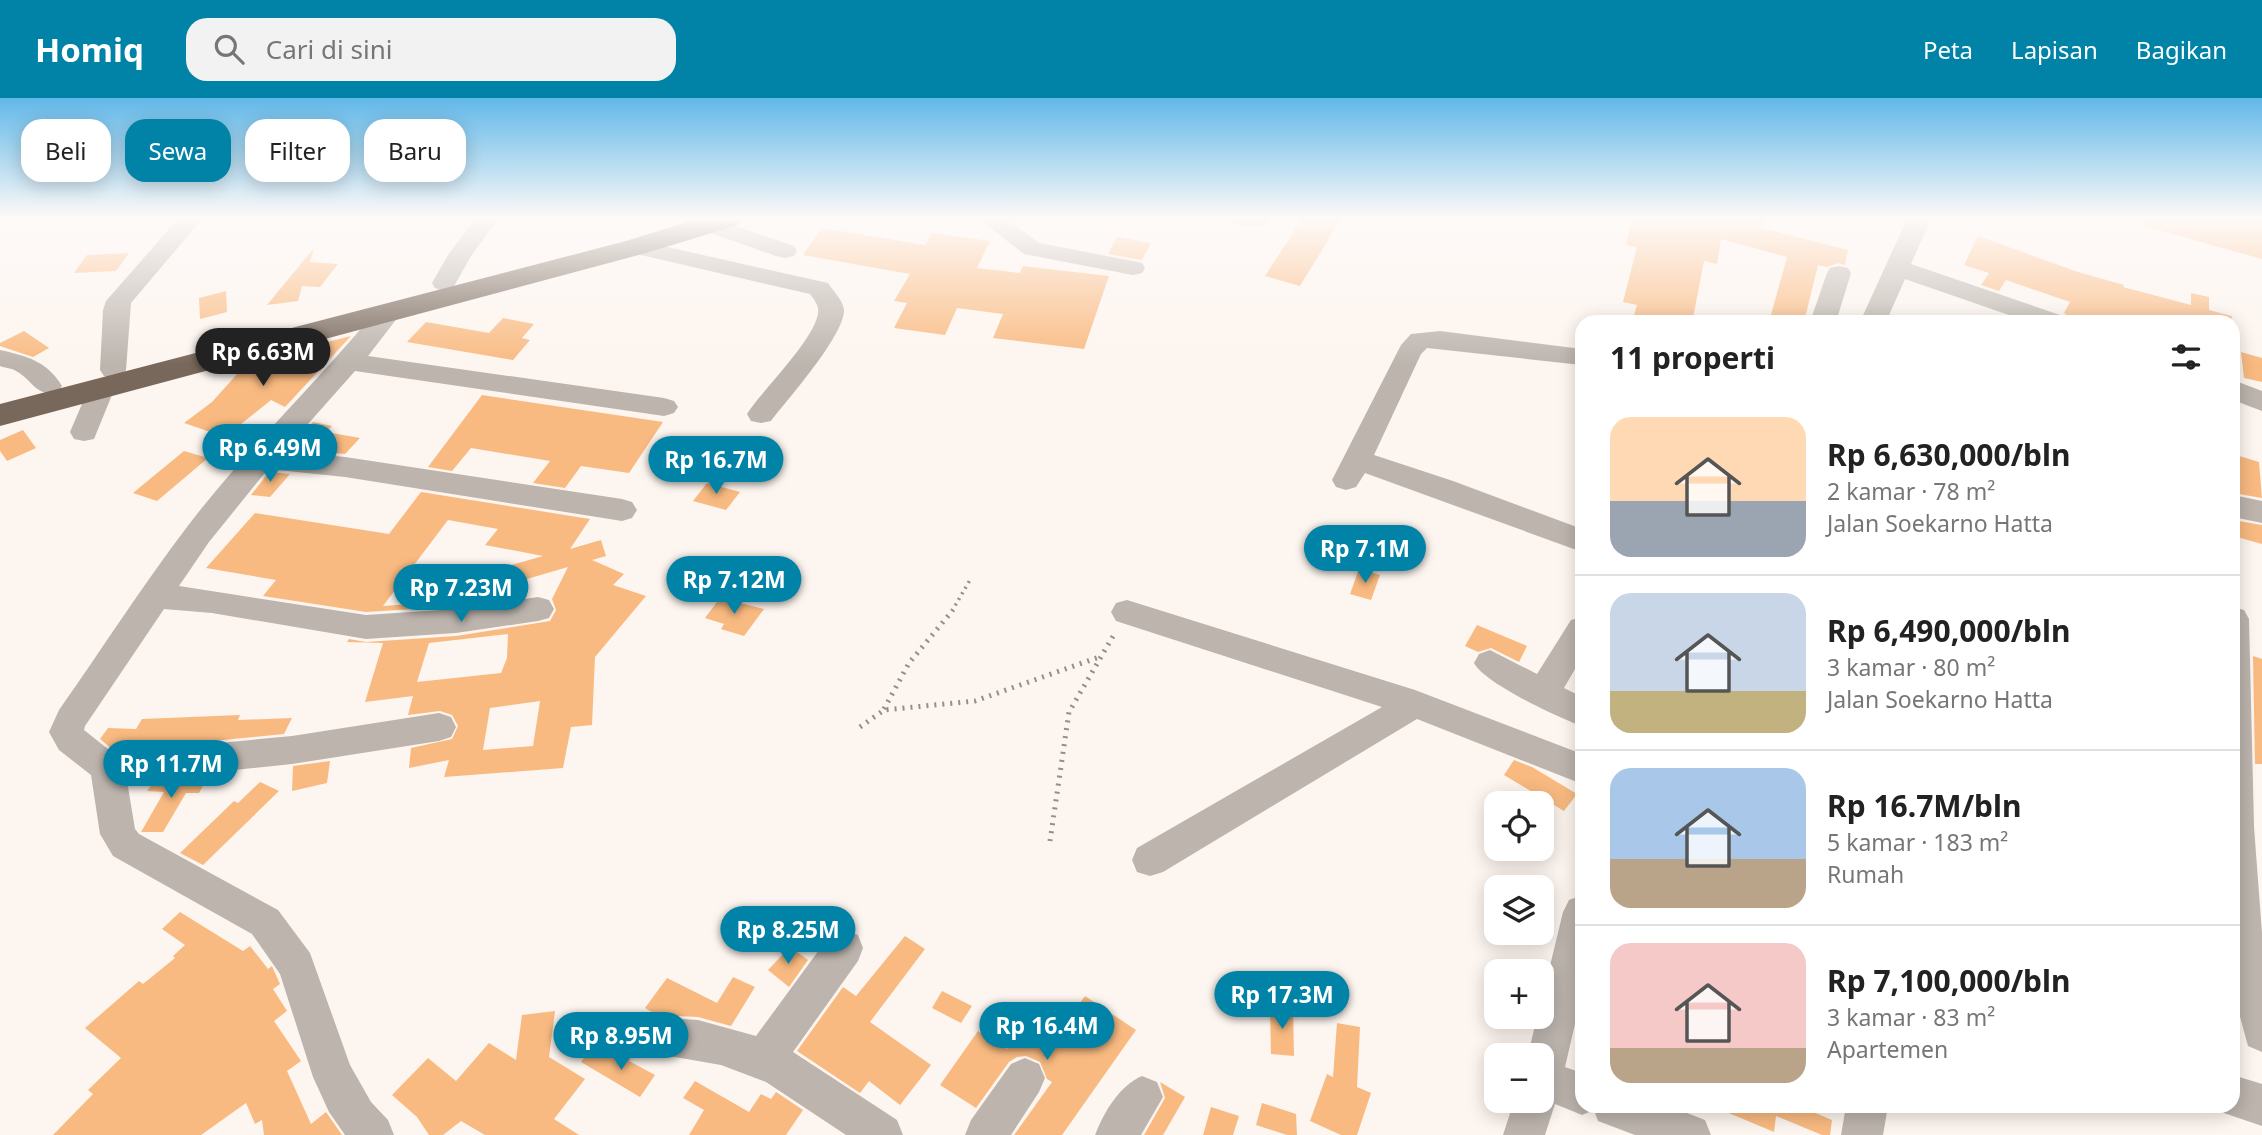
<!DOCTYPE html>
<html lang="id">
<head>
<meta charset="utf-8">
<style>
  :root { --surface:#fff; --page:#f2f2f2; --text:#222; --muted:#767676; --line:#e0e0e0; --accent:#0083a6 }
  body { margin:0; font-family:"Noto Sans",sans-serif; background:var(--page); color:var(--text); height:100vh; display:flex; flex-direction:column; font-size:26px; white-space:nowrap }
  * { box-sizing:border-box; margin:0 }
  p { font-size:23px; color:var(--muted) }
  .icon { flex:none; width:38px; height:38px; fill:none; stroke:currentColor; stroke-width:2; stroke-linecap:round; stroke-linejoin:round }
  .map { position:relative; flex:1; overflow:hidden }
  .drawer { position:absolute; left:1575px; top:217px; width:665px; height:798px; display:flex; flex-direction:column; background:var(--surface); border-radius:21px; box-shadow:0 4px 18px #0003 }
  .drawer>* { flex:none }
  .guide { position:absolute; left:21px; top:21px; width:665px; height:63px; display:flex; gap:14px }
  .buttons { position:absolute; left:1484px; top:693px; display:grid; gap:14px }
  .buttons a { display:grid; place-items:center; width:70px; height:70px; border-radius:14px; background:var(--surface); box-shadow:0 4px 18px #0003; font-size:35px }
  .price { position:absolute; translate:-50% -60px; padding:0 16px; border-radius:24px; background:var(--accent); color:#fff; font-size:23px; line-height:46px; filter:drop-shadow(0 2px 4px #0008) }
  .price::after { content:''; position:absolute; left:50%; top:42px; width:21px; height:16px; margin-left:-10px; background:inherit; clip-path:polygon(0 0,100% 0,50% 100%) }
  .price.active { background:#222; color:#fff }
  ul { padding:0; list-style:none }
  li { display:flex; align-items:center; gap:21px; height:175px; padding:0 35px }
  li+li { border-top:2px solid var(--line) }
  li span { display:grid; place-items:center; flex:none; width:196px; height:140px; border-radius:21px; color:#555 }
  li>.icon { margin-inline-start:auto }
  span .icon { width:84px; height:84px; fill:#fffc; stroke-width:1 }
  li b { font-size:30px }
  h2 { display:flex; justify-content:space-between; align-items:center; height:84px; padding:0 35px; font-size:30px }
  .pill { padding:0 24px; border-radius:21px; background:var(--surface); box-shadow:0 4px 18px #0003; font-size:24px; line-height:63px }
  .pill.active { background:var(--accent); color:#fff }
  header { display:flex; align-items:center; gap:42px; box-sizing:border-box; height:98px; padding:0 35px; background:var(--accent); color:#fff }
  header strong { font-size:33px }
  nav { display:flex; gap:38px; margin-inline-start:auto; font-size:24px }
  .search { width:490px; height:63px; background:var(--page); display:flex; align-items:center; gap:18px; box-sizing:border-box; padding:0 24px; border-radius:21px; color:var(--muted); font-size:26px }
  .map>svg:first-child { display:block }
</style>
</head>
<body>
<header>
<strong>Homiq</strong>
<div class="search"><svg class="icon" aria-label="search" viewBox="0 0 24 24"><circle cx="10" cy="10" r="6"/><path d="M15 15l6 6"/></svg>Cari di sini</div>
<nav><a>Peta</a><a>Lapisan</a><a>Bagikan</a></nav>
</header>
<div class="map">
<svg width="2262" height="1037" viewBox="0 0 2262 1037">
  <rect width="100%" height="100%" fill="#fdf5ef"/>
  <g fill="#f9ba81" fill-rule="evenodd">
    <path d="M 1302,121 L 1341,121 L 1300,188 L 1265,178 Z"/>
    <path d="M 1632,121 L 1765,121 L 1762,130 L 1848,152 L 1845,167 L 1838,165 L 1827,169 L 1818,167 L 1804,224 L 1769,224 L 1787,159 L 1721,141 L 1717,166 L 1704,163 L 1693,220 L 1690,220 L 1689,224 L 1632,224 L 1637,207 L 1623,204 L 1637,149 L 1626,147 Z"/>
    <path d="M 2142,121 L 2262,121 L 2262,161 L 2141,127 Z"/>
    <path d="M 822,130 L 925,147 L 932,135 L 990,143 L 977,170 L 1020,175 L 1023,168 L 1109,178 L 1084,251 L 993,240 L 1003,216 L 957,210 L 945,237 L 894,230 L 907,205 L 894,203 L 910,176 L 803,157 Z"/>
    <path d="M 1978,138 L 2078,174 L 2124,187 L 2123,189 L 2191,207 L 2191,195 L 2209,199 L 2209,212 L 2232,218 L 2231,224 L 2076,224 L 2064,215 L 2070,204 L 2006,182 L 1999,193 L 1981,187 L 1989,175 L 1964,167 Z"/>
    <path d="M 1117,139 L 1151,145 L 1142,162 L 1108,156 Z"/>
    <path d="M 314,150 L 310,164 L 338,166 L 320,189 L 302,188 L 298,203 L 267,207 Z"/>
    <path d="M 129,155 L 116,173 L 74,175 L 87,157 Z"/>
    <path d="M 226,193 L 227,214 L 200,221 L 199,200 Z"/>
    <path d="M 503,220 L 534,226 L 522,240 L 530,242 L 513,262 L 407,244 L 426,224 L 489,235 Z"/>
    <path d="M 24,233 L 49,250 L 33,259 L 0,248 L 0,245 Z"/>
    <path d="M 351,238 L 285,309 L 271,302 L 225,339 L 184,325 L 212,304 L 247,265 L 290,268 L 280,256 Z"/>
    <path d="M 2241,254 L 2262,260 L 2262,284 L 2244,280 Z"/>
    <path d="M 482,297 L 663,324 L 629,375 L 581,368 L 565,390 L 533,385 L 550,363 L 471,350 L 452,373 L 428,369 Z"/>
    <path d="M 313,324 L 332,328 L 326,334 L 360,340 L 345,356 L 289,351 Z"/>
    <path d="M 23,332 L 36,350 L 7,363 L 0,353 L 0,342 Z"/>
    <path d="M 184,353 L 208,360 L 157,403 L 133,395 Z"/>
    <path d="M 2233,356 L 2259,364 L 2262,400 L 2233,395 Z"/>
    <path d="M 269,374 L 290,376 L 270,399 L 251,397 Z"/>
    <path d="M 707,385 L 740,394 L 726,412 L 693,403 Z"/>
    <path d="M 421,394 L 590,421 L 570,451 L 601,442 L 606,458 L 592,462 L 624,476 L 613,487 L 646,498 L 595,559 L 592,627 L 571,629 L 563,670 L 444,679 L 449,662 L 409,670 L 411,650 L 452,641 L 458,628 L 452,617 L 440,613 L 408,617 L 413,598 L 365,604 L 383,545 L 347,544 L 349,541 L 366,544 L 456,538 L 550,523 L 556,512 L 552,501 L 568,469 L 448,504 L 446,486 L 543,458 L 485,447 L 498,431 L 448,422 L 383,508 L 412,506 L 414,511 L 366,514 L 263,498 L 276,482 L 206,470 L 255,415 L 389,436 ZM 508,536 L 507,560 L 501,575 L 417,584 L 429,545 ZM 540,603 L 533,648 L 483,652 L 490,610 Z"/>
    <path d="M 2233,422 L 2262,427 L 2262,446 L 2233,438 Z"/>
    <path d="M 1359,471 L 1380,477 L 1371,502 L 1350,496 Z"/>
    <path d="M 720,500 L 764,511 L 744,538 L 721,531 L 724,526 L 705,520 Z"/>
    <path d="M 1477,527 L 1527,548 L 1519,564 L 1491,550 L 1478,554 L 1465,548 Z"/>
    <path d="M 2253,558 L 2262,561 L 2262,666 L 2255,666 Z"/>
    <path d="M 240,617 L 238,622 L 292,620 L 284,636 L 122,652 L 112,651 L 100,641 L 108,630 L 136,631 L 142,621 Z"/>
    <path d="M 1514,662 L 1532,669 L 1577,696 L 1564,713 L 1504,677 Z"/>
    <path d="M 330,663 L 327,685 L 292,693 L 293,668 Z"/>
    <path d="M 209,677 L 199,695 L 186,695 L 163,734 L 141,734 L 164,694 L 147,693 L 154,683 Z"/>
    <path d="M 260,684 L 279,693 L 203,767 L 180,755 L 234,703 L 238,705 Z"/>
    <path d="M 180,814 L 243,853 L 250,848 L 268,871 L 272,868 L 280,886 L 273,891 L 287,913 L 274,923 L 301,963 L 287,973 L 311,1026 L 326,1014 L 342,1037 L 264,1037 L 262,1022 L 255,1026 L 246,1005 L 201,1037 L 53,1037 L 93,996 L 88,992 L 121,960 L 85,930 L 139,883 L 143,886 L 175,860 L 173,858 L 185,847 L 162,831 Z"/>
    <path d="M 905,838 L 925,851 L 870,924 L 931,967 L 900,1007 L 869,983 L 860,995 L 797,953 L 843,889 L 856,898 Z"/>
    <path d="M 790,849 L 808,862 L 789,889 L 768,872 Z"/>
    <path d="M 733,879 L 755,889 L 731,928 L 698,919 L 657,917 L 645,910 L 667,880 L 717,905 Z"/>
    <path d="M 942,893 L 972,908 L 961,925 L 932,910 Z"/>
    <path d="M 1085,898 L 1136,932 L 1062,1037 L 1014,1037 L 1052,984 L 1047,981 L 1040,964 L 1026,958 L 1017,959 L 1009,964 L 976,1010 L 940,987 L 978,933 L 1007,951 L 1041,904 L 1068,921 Z"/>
    <path d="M 1270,909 L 1293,910 L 1294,958 L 1271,956 Z"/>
    <path d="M 555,913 L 549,959 L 585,981 L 554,1021 L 579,1037 L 485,1037 L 461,1023 L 443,1037 L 429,1037 L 417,1019 L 392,997 L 428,960 L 456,983 L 489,945 L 516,962 L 522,917 Z"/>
    <path d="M 1337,925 L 1360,929 L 1357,989 L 1371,995 L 1357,1037 L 1341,1037 L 1310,1023 L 1327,976 L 1333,979 Z"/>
    <path d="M 586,957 L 631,959 L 629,963 L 655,977 L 640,999 L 581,964 Z"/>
    <path d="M 695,983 L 749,1014 L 761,996 L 771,1001 L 776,994 L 803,1012 L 786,1037 L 689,1037 L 704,1012 L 683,1000 Z"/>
    <path d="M 1160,984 L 1185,999 L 1163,1037 L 1144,1037 L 1165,1000 Z"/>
    <path d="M 1262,1005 L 1296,1016 L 1297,1037 L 1287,1037 L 1256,1027 Z"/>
    <path d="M 1712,1008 L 1799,1008 L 1832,1022 L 1830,1037 L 1822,1037 L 1776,1018 L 1774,1034 Z"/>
    <path d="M 1211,1009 L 1239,1018 L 1233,1037 L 1203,1037 Z"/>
  </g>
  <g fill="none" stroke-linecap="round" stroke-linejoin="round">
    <path stroke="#968e89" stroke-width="3.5" stroke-dasharray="2 4.5" stroke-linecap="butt" d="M 952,513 L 970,482"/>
    <g stroke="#968e89" stroke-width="5" stroke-dasharray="2 6" stroke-linecap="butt">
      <path d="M 884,611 L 909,565 L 953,512"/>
      <path d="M 860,629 L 884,612 L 975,603 L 1102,558"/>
      <path d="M 1050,743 L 1069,614 L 1116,533"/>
    </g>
    <g fill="#bcb4ad" fill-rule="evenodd">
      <path d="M 178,121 L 202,121 L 131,205 L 126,272 L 122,278 L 113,281 L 104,278 L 100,272 L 103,212 L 106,203 Z"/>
      <path d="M 475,121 L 498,121 L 471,158 L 453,190 L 444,193 L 435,190 L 432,185 L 448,157 Z"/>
      <path d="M 979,121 L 1006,121 L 1039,145 L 1133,163 L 1142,165 L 1145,170 L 1142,175 L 1133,177 L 1024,156 Z"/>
      <path d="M 1231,121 L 1269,121 L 1266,126 C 1255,129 1245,129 1234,126 Z"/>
      <path d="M 1907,121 L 1931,121 L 1911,166 L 2063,218 L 2067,224 L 2029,224 L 1905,181 L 1886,224 L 1860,224 Z"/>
      <path d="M 702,122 L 718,122 L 794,148 L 797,153 L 794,158 L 785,160 L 776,158 L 702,132 L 698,127 Z"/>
      <path d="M 636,142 L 828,185 C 833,193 844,203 844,213 C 843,239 788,301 771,323 L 761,325 L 751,323 L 747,316 C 761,293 822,235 818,210 C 817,205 813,200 810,196 L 628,154 L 624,149 L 628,144 Z"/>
      <path d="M 1839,168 L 1848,170 L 1851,175 L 1836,224 L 1810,224 L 1827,175 L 1830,170 Z"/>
      <path d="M 389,206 L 398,208 L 402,214 L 368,258 L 664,300 L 674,303 L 678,309 L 674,315 L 664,318 L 355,273 L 284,353 L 345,359 L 622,401 L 632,404 L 637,412 L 632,420 L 622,423 L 345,379 L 268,371 L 209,444 L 179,488 L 366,517 L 456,511 L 538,499 L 549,502 L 554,511 L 549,520 L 538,523 L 456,535 L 366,541 L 212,515 L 164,511 L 85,628 L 84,632 L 113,655 L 292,638 L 439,615 L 451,619 L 456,629 L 451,639 L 439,643 L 292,666 L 127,683 L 135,731 L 139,736 L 278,812 L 310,855 L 350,967 L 371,1004 L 388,1022 L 394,1037 L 345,1037 L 329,1014 L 313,979 L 280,876 L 252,836 L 113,758 L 100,736 L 91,677 L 59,652 L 49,634 L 59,612 C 102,551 142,488 187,429 C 246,351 318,284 380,208 Z"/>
      <path d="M 1440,233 L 1582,251 L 1582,267 L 1427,250 L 1421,256 L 1374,357 L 1453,383 L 1582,431 L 1582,454 L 1365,375 L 1356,389 L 1346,392 L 1336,389 L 1332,382 L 1401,247 L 1411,236 Z"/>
      <path d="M 0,252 C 27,258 47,263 62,288 L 58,294 C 36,300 33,282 16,273 C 12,270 5,270 0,268 Z"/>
      <path d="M 2233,282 L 2262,293 L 2262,313 L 2233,302 Z"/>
      <path d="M 101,283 L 111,286 L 114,292 L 94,341 L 84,343 L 74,341 L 70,334 L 88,292 L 91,286 Z"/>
      <path d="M 2233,397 L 2262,403 L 2262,425 L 2233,419 Z"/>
      <path d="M 1127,502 L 1415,592 L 1582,656 L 1582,686 L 1417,621 L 1163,774 L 1150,778 L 1137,774 L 1132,762 L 1137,750 L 1382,609 L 1116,523 L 1111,514 L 1116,505 Z"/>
      <path d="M 2233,509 L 2244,512 L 2249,521 L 2254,729 L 2262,835 L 2262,954 L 2248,948 L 2233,893 Z"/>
      <path d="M 1582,519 L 1582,559 L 1564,590 L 1582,599 L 1582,628 C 1559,620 1484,585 1474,565 L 1479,556 L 1490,552 L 1537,576 L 1571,522 Z"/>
      <path d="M 1582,797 L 1582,896 L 1565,969 L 1582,975 L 1582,1008 L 1669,1008 L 1705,1022 L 1711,1037 L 1635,1037 L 1598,1023 L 1594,1012 L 1582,1017 L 1555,1006 L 1545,1037 L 1503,1037 L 1514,1003 L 1542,1003 L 1542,957 L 1528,957 L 1537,919 L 1542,919 L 1542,901 L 1563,814 L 1569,802 Z"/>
      <path d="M 844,832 L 858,837 L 863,850 L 858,863 L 793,954 L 897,1022 L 903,1037 L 846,1037 L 766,984 L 721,967 L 675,959 L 581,954 L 567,948 L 561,934 L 567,920 L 581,914 L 698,922 L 756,938 L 830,837 Z"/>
      <path d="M 1025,960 L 1039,966 L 1045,980 L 1039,994 L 1011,1037 L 965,1037 L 971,1022 L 1011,966 Z"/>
      <path d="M 2233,977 L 2262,986 L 2262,1028 L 2218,1013 L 2217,1008 L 2233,1008 Z"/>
      <path d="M 1142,978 L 1157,984 L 1163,999 L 1141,1037 L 1095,1037 C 1104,1014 1119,988 1142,978 Z"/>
      <path d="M 1846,1008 L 1888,1008 L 1883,1037 L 1841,1037 Z"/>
    </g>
    <path fill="#78685b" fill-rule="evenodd" d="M 697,121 L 742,121 L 738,127 L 646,155 L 0,328 L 0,306 L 626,143 Z"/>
  </g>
  <linearGradient id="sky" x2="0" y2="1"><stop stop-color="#61b8e9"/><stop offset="0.45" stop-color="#fefaf8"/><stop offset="1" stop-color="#fefaf8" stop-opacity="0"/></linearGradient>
  <rect width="2262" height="267" fill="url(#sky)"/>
</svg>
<div class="buttons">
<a><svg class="icon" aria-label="locate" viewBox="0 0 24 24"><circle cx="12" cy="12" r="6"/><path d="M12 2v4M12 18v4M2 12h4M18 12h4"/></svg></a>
<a><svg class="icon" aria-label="layers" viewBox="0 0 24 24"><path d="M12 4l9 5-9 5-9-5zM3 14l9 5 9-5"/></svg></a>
<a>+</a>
<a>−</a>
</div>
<b class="price active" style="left:263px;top:290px">Rp 6.63M</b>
<b class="price" style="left:270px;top:386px">Rp 6.49M</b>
<b class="price" style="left:716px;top:398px">Rp 16.7M</b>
<b class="price" style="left:1365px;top:487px">Rp 7.1M</b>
<b class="price" style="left:734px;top:518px">Rp 7.12M</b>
<b class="price" style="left:461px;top:526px">Rp 7.23M</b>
<b class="price" style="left:171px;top:702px">Rp 11.7M</b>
<b class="price" style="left:788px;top:868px">Rp 8.25M</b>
<b class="price" style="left:1282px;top:933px">Rp 17.3M</b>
<b class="price" style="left:1047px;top:964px">Rp 16.4M</b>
<b class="price" style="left:621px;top:974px">Rp 8.95M</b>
<div class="guide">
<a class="pill">Beli</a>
<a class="pill active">Sewa</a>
<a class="pill">Filter</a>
<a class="pill">Baru</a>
</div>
<section class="drawer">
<h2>11 properti<svg class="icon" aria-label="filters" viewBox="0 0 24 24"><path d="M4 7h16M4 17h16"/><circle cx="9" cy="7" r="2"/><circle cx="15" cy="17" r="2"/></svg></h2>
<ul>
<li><span style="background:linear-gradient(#ffd9b3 60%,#9aa5b1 0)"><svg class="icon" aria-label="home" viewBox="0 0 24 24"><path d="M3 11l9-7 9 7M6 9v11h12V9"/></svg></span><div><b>Rp 6,630,000/bln</b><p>2 kamar · 78 m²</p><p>Jalan Soekarno Hatta</p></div></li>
<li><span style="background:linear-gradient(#c9d6e8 70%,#c2b280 0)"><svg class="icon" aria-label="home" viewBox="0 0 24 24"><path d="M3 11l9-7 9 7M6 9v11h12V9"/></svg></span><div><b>Rp 6,490,000/bln</b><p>3 kamar · 80 m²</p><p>Jalan Soekarno Hatta</p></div></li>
<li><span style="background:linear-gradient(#a9c7e8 65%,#b9a48a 0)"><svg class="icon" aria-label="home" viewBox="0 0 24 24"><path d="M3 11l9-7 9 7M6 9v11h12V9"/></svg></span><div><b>Rp 16.7M/bln</b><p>5 kamar · 183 m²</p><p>Rumah</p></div></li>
<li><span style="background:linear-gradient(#f6c9c9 75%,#b9a48a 0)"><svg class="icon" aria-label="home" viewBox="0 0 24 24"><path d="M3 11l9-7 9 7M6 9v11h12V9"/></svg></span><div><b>Rp 7,100,000/bln</b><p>3 kamar · 83 m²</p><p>Apartemen</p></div></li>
</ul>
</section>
</div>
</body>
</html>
